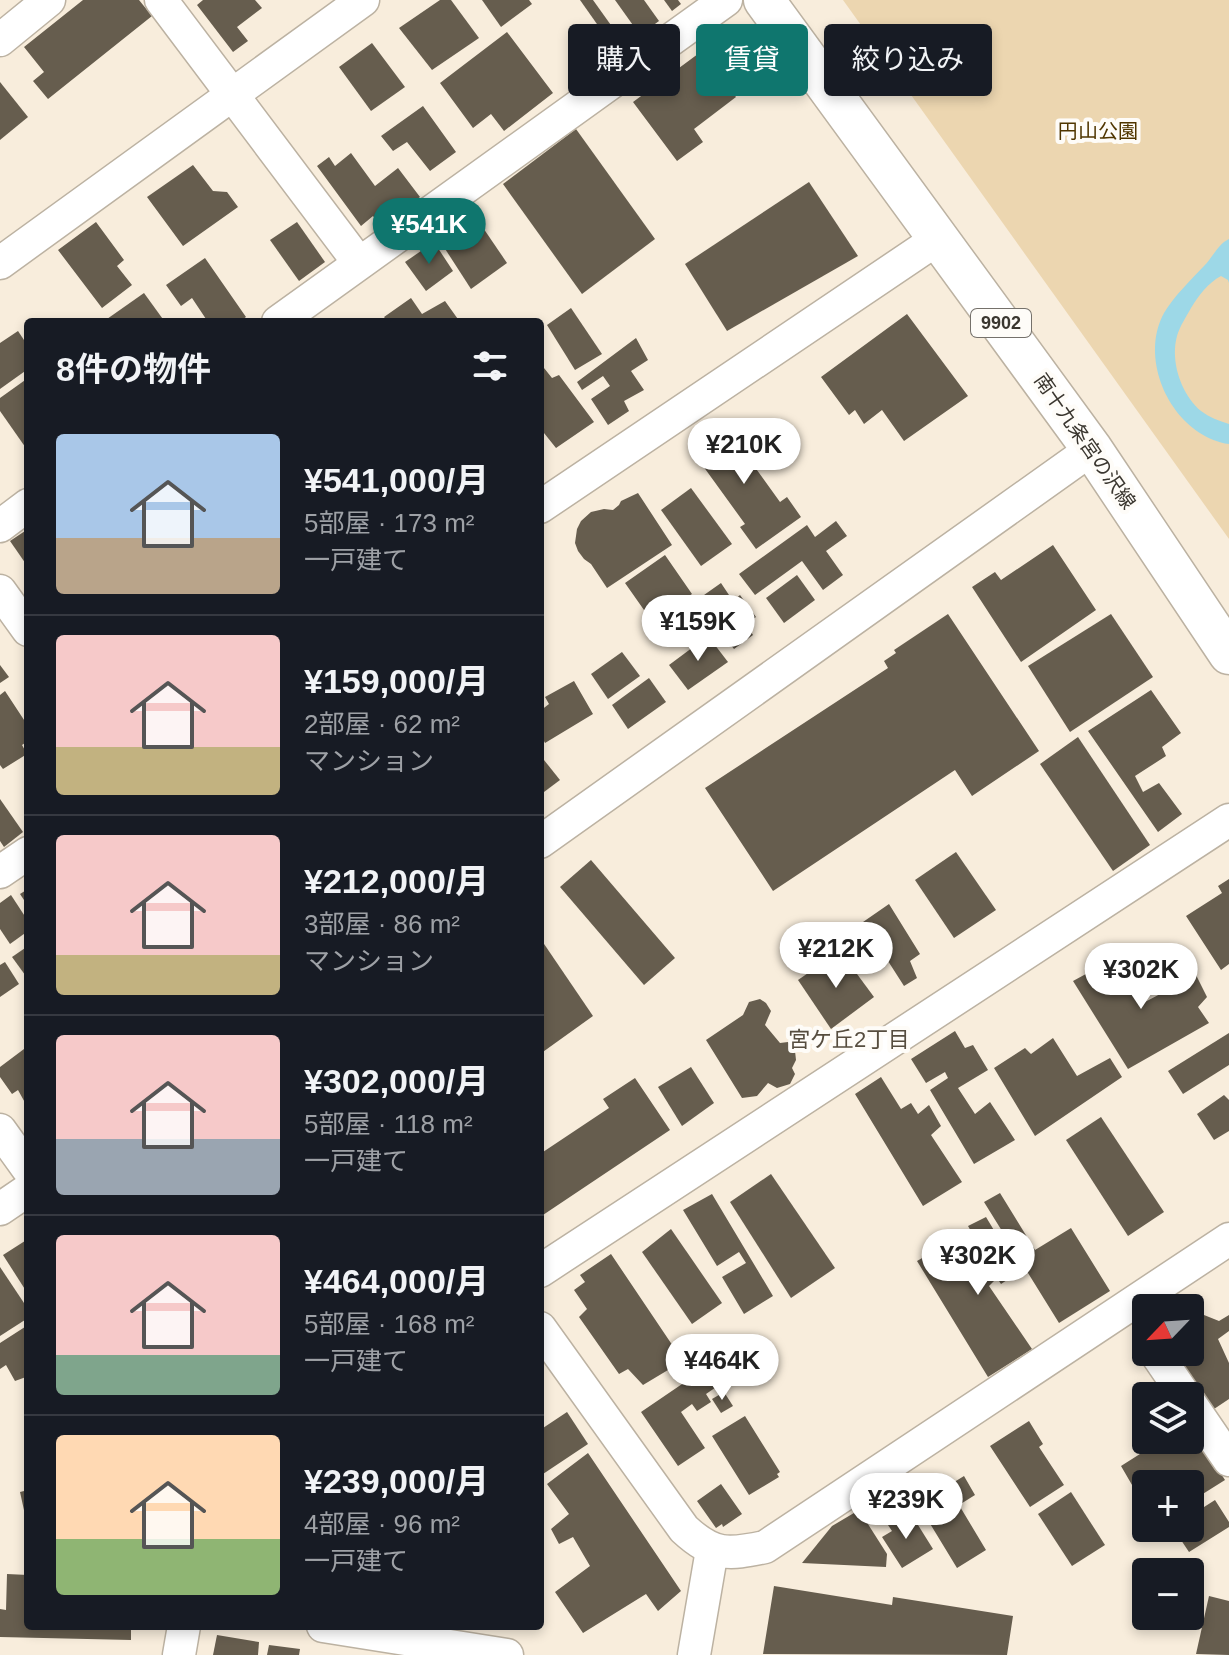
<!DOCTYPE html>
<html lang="ja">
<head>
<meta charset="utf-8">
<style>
  :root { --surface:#171b24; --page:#20242c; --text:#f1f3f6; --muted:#9ea1a6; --line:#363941; --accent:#0f766e }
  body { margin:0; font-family:Arial,"Noto Sans JP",sans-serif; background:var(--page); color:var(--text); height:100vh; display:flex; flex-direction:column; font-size:30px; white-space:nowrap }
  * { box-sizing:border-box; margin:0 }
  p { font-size:26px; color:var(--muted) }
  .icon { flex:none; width:44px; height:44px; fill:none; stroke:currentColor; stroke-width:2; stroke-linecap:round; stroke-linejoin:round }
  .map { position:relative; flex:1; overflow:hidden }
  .sheet { position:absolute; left:24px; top:318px; width:520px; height:1312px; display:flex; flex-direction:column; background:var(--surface); border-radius:8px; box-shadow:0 4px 12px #0003 }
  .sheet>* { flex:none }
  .banner { position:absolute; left:568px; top:24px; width:540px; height:72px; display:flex; gap:16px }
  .needle { width:52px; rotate:245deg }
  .fabs { position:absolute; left:1132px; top:1294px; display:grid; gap:16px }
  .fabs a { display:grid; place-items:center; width:72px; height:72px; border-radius:8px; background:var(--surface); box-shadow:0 4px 12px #0003; font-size:40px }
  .price { position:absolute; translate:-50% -68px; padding:0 18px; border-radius:28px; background:#fff; color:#222; font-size:26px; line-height:52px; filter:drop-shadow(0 2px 4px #0008) }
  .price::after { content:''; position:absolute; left:50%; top:48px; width:24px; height:18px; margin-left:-12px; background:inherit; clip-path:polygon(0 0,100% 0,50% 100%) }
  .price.selected { background:var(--accent); color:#fff }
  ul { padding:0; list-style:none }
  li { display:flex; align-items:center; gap:24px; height:200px; padding:0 32px }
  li+li { border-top:2px solid var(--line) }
  li span { display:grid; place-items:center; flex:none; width:224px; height:160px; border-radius:8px; color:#555 }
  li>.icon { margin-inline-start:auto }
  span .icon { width:96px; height:96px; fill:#fffc; stroke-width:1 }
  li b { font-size:34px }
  h2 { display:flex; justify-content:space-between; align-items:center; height:96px; padding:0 32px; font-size:34px }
  .tag { padding:0 28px; border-radius:8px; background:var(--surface); box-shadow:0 4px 12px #0003; font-size:28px; line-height:72px }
  .tag.selected { background:var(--accent); color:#fff }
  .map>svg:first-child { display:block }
</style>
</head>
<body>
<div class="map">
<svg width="1229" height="1655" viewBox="0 0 1229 1655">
  <rect width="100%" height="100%" fill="#f8eddc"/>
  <path fill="#ecd6b0" d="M 843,0 L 1229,0 L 1229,539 Z"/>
  <path fill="#9dd8e7" d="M 1229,239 L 1229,283 L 1228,280 L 1221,276 C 1208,283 1199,295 1191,308 C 1186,317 1180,326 1177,336 C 1170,361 1181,394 1201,411 C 1209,417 1219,421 1229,424 L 1229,444 C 1174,436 1137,362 1164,313 C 1174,296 1191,280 1204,266 C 1213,257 1218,244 1229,239 Z"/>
  <g fill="#665d4e">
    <path d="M 83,0 L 139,0 L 152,16 L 48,99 L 33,81 L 44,72 L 24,47 Z"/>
    <path d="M 203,0 L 255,0 L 262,8 L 237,27 L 248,41 L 233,52 L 197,5 Z"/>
    <path d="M 440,0 L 451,0 L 479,38 L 432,70 L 399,28 Z"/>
    <path d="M 482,0 L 529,0 L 532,4 L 501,27 Z"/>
    <path d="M 580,0 L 593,0 L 613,28 L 604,34 Z"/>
    <path d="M 615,0 L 644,0 L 659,21 L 640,35 Z"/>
    <path d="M 664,0 L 678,0 L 681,4 L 672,11 Z"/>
    <path d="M 507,32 L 553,93 L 504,131 L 491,114 L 473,128 L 440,83 Z"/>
    <path d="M 595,35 L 611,58 L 588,75 L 572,53 Z"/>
    <path d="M 372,43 L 405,87 L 371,111 L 339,67 Z"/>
    <path d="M 702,51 L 736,97 L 694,129 L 703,142 L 677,161 L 633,102 Z"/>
    <path d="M 0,82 L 28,117 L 0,140 Z"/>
    <path d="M 423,106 L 456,152 L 430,171 L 407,142 L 393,151 L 381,136 Z"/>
    <path d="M 576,129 L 655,239 L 582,294 L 503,184 Z"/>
    <path d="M 351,153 L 375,186 L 398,168 L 420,197 L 380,226 L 373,216 L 361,226 L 317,166 L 329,157 L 335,166 Z"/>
    <path d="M 193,165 L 213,191 L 227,192 L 238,207 L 183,246 L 147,197 Z"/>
    <path d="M 809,182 L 858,256 L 727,331 L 685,264 Z"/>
    <path d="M 475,216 L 507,263 L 471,289 L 440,241 Z"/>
    <path d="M 96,222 L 124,260 L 117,266 L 132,285 L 102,308 L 58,250 Z"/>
    <path d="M 297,222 L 325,262 L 299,281 L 270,240 Z"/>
    <path d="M 434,242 L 453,271 L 426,291 L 405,262 Z"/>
    <path d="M 205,258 L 246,317 L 239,322 L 208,322 L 192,298 L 181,306 L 166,285 Z"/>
    <path d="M 144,293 L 165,322 L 109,322 L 107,319 Z"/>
    <path d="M 411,298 L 422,314 L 445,301 L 460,322 L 388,322 L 384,317 Z"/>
    <path d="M 571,308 L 602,354 L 575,370 L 547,325 Z"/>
    <path d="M 907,314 L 968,396 L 904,441 L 882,410 L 864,424 L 855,410 L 849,415 L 821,377 Z"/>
    <path d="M 18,331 L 28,346 L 28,369 L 0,389 L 0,343 Z"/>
    <path d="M 636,338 L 648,360 L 631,371 L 644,390 L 624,401 L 629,411 L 608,425 L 591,399 L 610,386 L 603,376 L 582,390 L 577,382 Z"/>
    <path d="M 540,363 L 552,378 L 559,375 L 594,422 L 556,448 L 540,428 Z"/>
    <path d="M 28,378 L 28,451 L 0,411 L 0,398 Z"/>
    <path d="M 728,421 L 745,445 L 741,448 L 780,502 L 787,497 L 801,517 L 756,549 L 740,527 L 745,524 L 690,448 Z"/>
    <path d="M 691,488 L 732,544 L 701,566 L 661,510 Z"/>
    <path d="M 638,493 L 672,545 L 607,588 L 591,564 L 584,559 L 578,551 L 575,543 L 577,529 L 581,521 L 591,512 L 604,509 L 613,510 L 619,505 L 621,501 Z"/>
    <path d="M 836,521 L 847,536 L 826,551 L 843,575 L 823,590 L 802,561 L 755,595 L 739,574 L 807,525 L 815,537 Z"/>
    <path d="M 28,529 L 28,567 L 10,541 Z"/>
    <path d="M 1053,545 L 1096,610 L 1021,662 L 972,587 L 995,572 L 1001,580 Z"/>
    <path d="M 665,555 L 692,594 L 671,608 L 682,623 L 663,637 L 625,583 Z"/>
    <path d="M 797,575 L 815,600 L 784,623 L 766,598 Z"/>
    <path d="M 721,583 L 733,601 L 740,595 L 756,617 L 746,624 L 753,635 L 734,649 L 714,623 L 704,631 L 687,607 Z"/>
    <path d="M 948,614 L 1039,751 L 972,796 L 955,770 L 773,891 L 705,788 L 888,668 L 884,661 L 896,653 L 894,650 Z"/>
    <path d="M 1111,614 L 1153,677 L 1070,732 L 1028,666 Z"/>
    <path d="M 708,636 L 728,662 L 688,690 L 669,665 Z"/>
    <path d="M 622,652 L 640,676 L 608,699 L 591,674 Z"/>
    <path d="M 0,665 L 9,677 L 0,683 Z"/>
    <path d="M 649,678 L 666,702 L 628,729 L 612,705 Z"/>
    <path d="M 574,681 L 593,714 L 545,743 L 540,733 L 540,711 L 549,704 L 545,697 Z"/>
    <path d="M 1151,690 L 1181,733 L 1162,747 L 1166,756 L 1135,776 L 1143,792 L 1159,783 L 1182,814 L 1158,832 L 1088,731 Z"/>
    <path d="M 5,691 L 28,726 L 28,741 L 22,745 L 27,754 L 3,769 L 0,765 L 0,695 Z"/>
    <path d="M 1078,737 L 1150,845 L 1113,871 L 1040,764 Z"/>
    <path d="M 540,755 L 560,780 L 540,795 Z"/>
    <path d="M 0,799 L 23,832 L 4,847 L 0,841 Z"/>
    <path d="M 956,852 L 996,910 L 954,938 L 915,880 Z"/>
    <path d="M 591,860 L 675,958 L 644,985 L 560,887 Z"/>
    <path d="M 1229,879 L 1229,964 L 1221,970 L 1186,916 L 1222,893 L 1218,886 Z"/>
    <path d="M 28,889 L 28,906 L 20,894 Z"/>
    <path d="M 11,895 L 28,921 L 28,931 L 10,944 L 0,929 L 0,903 Z"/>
    <path d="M 889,904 L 920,954 L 910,961 L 917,978 L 904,986 L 863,922 Z"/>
    <path d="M 540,938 L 593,1016 L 540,1054 Z"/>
    <path d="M 28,946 L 28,979 L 12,957 Z"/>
    <path d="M 840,951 L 874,997 L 831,1029 L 798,980 Z"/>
    <path d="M 1119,956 L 1145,1002 L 1196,975 L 1207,997 L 1198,1007 L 1209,1023 L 1128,1069 L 1073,981 Z"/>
    <path d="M 5,962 L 19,984 L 0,997 L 0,965 Z"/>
    <path d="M 760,999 L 766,1003 L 771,1011 L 765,1025 L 780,1043 L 788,1042 L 795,1051 L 796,1060 L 792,1068 L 795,1074 L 790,1084 L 777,1088 L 768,1083 L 757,1096 L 742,1098 L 706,1040 L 743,1015 L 749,1002 Z"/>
    <path d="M 955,1031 L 965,1048 L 973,1045 L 988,1070 L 958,1088 L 975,1114 L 990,1102 L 1015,1140 L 974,1164 L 930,1090 L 948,1078 L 945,1072 L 926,1083 L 911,1059 Z"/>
    <path d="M 1229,1033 L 1229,1065 L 1183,1094 L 1168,1071 Z"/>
    <path d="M 1053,1038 L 1077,1076 L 1110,1058 L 1122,1077 L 1035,1136 L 994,1068 L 1025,1048 L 1031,1054 Z"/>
    <path d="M 28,1046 L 28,1108 L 18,1090 L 12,1094 L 0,1077 L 0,1067 Z"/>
    <path d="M 691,1067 L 714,1103 L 682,1126 L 658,1087 Z"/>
    <path d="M 881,1077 L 901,1109 L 911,1103 L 918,1114 L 929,1105 L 941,1126 L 931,1135 L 962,1182 L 923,1206 L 855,1094 Z"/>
    <path d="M 635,1078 L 670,1130 L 540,1217 L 540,1154 L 609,1108 L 603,1099 Z"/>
    <path d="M 1224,1095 L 1229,1100 L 1229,1131 L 1214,1140 L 1197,1114 Z"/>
    <path d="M 1101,1117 L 1164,1212 L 1128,1236 L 1066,1140 Z"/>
    <path d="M 771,1174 L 835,1268 L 791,1298 L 730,1202 Z"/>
    <path d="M 1000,1193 L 1035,1250 L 1071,1228 L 1110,1291 L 1059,1323 L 984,1202 Z"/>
    <path d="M 712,1194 L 773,1296 L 744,1314 L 722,1277 L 746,1263 L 739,1252 L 717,1266 L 683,1210 Z"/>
    <path d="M 986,1217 L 1019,1272 L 1001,1284 L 997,1278 L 989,1286 L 1032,1349 L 988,1377 L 917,1261 L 957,1238 L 982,1274 L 992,1268 L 968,1226 Z"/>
    <path d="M 671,1229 L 722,1303 L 692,1324 L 642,1252 Z"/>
    <path d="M 28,1239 L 28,1294 L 3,1255 Z"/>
    <path d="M 611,1254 L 683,1361 L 643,1385 L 628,1369 L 619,1374 L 579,1317 L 587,1309 L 574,1290 L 585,1282 L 580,1275 Z"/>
    <path d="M 0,1267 L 28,1309 L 28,1318 L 0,1336 Z"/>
    <path d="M 1204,1315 L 1219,1321 L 1229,1315 L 1229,1331 L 1218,1339 L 1229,1363 L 1229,1399 L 1211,1411 L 1176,1360 L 1190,1352 L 1192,1349 L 1190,1346 L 1190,1318 Z"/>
    <path d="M 28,1325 L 28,1380 L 26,1377 L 15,1381 L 6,1365 L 0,1369 L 0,1343 Z"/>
    <path d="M 710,1365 L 722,1383 L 706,1394 L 711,1402 L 697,1411 L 692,1404 L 681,1412 L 705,1448 L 678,1466 L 641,1412 Z"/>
    <path d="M 724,1392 L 733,1406 L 721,1413 L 712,1399 Z"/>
    <path d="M 567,1412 L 588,1444 L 540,1476 L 540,1430 Z"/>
    <path d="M 745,1416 L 780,1472 L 777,1474 L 779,1477 L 749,1495 L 712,1436 Z"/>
    <path d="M 1029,1421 L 1043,1444 L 1039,1447 L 1064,1485 L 1030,1507 L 990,1446 Z"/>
    <path d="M 1190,1426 L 1225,1480 L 1190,1502 L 1190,1484 L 1146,1484 L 1146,1509 L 1121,1466 L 1162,1440 L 1190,1440 Z"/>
    <path d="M 588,1453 L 681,1591 L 658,1611 L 646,1594 L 583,1633 L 555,1592 L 590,1566 L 573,1537 L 559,1544 L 551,1529 L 569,1514 L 547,1484 Z"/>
    <path d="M 964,1476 L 975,1495 L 959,1505 L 986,1550 L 957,1568 L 912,1494 L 923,1486 L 930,1497 Z"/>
    <path d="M 721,1484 L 742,1514 L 723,1527 L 722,1524 L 716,1528 L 697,1501 Z"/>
    <path d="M 28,1490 L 28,1524 L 27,1524 L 20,1492 Z"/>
    <path d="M 1071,1492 L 1105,1545 L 1072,1566 L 1038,1514 Z"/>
    <path d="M 1215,1500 L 1229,1522 L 1229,1527 L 1189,1552 L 1173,1528 L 1190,1528 L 1190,1516 Z"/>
    <path d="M 859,1510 L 887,1554 L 886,1567 L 802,1563 L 832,1526 Z"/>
    <path d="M 889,1515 L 894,1515 L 901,1525 L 913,1517 L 933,1549 L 902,1568 L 882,1537 L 892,1531 L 886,1522 Z"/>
    <path d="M 7,1574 L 28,1575 L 28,1626 L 131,1626 L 131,1640 L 0,1637 L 0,1609 L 6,1610 Z"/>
    <path d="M 774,1586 L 892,1605 L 893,1597 L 1013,1616 L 1007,1655 L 763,1654 Z"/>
    <path d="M 1209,1596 L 1229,1601 L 1229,1655 L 1196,1654 Z"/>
    <path d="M 217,1635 L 259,1642 L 258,1655 L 213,1655 Z"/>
    <path d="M 269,1645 L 300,1649 L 299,1655 L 267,1655 Z"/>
  </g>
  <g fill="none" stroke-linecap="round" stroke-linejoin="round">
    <g stroke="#bcb2a2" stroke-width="35">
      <g id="minor">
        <path d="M 161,0 L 359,263"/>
        <path d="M 0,40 L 49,0"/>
        <path d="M 0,263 L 363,0"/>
        <path d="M 278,322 L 726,0"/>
        <path d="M 540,507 L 939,238"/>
        <path d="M 0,526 L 28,505"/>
        <path d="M 0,591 L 28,630"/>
        <path d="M 540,842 L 1092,449"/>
        <path d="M 0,872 L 28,853"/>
        <path d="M 0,1130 L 28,1169"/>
        <path d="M 0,1209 L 28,1190"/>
        <path d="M 540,1271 L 1229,820"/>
        <path d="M 540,1328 L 684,1529 C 713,1556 728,1555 765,1547 L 1229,1239"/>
        <path d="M 1155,1352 L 1185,1396"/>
        <path d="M 1190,1403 L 1229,1460"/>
        <path d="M 323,1626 L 507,1655"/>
        <path d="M 179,1655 L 184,1626"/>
        <path d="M 694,1655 L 712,1550"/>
      </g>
    </g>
    <g stroke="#bcb2a2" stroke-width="43">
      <path id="major" d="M 764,0 L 1092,449 L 1229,654"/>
    </g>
    <use href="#minor" stroke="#fff" stroke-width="32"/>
    <use href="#major" stroke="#fff" stroke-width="40"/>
  </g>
  <g text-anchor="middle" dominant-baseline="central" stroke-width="8" stroke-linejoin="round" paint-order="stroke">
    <rect fill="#fefcf8" stroke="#75716b" stroke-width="2" x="971" y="309" width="60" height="28" rx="6"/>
    <g font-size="18" font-weight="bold" fill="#3a362f">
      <text x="1001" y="323">9902</text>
    </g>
    <g font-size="20" fill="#503600" stroke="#fefcf8">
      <text x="1098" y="131">円山公園</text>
    </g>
    <g font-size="20" fill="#3a362f" stroke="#fefcf8">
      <text transform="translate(1085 441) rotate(55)">南十九条宮の沢線</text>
    </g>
    <g font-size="22" fill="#564d3f" stroke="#fefcf8">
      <text x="849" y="1039">宮ケ丘2丁目</text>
    </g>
  </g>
</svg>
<div class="fabs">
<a><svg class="needle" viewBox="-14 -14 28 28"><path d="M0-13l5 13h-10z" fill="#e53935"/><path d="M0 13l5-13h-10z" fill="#9ea1a6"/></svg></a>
<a><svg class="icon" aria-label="layers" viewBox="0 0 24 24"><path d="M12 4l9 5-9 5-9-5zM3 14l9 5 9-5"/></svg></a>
<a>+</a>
<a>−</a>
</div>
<b class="price selected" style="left:429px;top:266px">¥541K</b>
<b class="price" style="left:744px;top:486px">¥210K</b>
<b class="price" style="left:698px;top:663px">¥159K</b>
<b class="price" style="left:836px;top:990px">¥212K</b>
<b class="price" style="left:1141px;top:1011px">¥302K</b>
<b class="price" style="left:978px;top:1297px">¥302K</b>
<b class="price" style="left:722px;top:1402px">¥464K</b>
<b class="price" style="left:906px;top:1541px">¥239K</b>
<div class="banner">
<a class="tag">購入</a>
<a class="tag selected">賃貸</a>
<a class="tag">絞り込み</a>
</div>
<section class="sheet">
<h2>8件の物件<svg class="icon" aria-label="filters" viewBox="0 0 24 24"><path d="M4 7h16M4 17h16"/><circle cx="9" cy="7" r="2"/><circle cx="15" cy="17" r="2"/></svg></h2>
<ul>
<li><span style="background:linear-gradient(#a9c7e8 65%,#b9a48a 0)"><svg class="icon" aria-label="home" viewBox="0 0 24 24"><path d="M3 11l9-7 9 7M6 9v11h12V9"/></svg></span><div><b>¥541,000/月</b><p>5部屋 · 173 m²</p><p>一戸建て</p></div></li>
<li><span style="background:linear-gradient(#f6c9c9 70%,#c2b280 0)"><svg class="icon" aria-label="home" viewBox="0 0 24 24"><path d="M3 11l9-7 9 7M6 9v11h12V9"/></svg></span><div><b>¥159,000/月</b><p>2部屋 · 62 m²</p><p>マンション</p></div></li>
<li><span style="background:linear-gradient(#f6c9c9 75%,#c2b280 0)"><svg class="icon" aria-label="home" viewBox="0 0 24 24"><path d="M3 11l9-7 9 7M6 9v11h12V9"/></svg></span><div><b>¥212,000/月</b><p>3部屋 · 86 m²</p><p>マンション</p></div></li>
<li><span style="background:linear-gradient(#f6c9c9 65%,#9aa5b1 0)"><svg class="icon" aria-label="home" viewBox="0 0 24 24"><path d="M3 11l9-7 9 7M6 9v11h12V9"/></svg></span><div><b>¥302,000/月</b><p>5部屋 · 118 m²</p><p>一戸建て</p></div></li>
<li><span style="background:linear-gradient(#f6c9c9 75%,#7fa58c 0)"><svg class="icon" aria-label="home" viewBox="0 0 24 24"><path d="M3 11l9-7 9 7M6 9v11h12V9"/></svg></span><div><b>¥464,000/月</b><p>5部屋 · 168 m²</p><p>一戸建て</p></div></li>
<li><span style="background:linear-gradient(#ffd9b3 65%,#8fb573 0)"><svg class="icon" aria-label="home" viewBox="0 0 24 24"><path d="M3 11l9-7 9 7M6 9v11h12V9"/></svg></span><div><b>¥239,000/月</b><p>4部屋 · 96 m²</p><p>一戸建て</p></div></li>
</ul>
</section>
</div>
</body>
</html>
